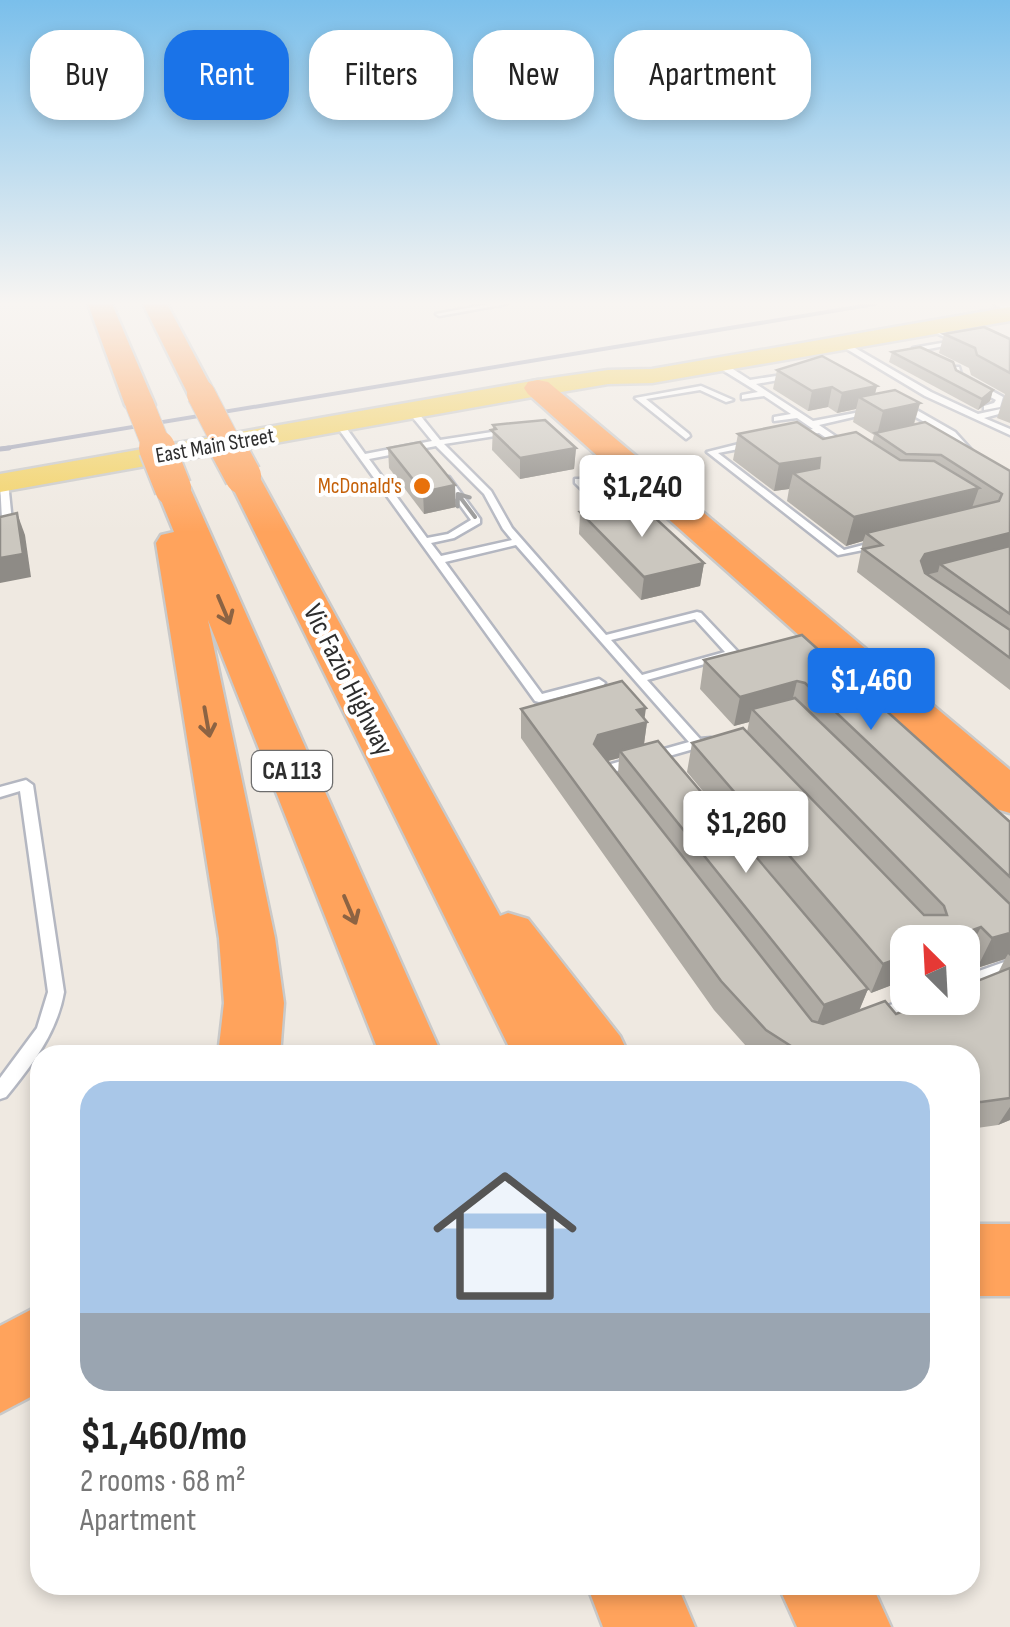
<!DOCTYPE html>
<html lang="en">
<head>
<meta charset="utf-8">
<style>
  :root { --surface:#fff; --page:#f6f6f6; --text:#222; --muted:#767676; --line:#e0e0e0; --accent:#1a73e8 }
  body { margin:0; font-family:"Sofia Sans Condensed",sans-serif; background:var(--page); color:var(--text); height:100vh; display:flex; flex-direction:column; font-size:38px; white-space:nowrap }
  * { box-sizing:border-box; margin:0 }
  p { font-size:32px; color:var(--muted) }
  .icon { flex:none; width:55px; height:55px; fill:none; stroke:currentColor; stroke-width:2; stroke-linecap:round; stroke-linejoin:round }
  .map { position:relative; flex:1; overflow:hidden }
  .details { position:absolute; left:30px; top:1045px; width:950px; height:550px; display:flex; flex-direction:column; background:var(--surface); border-radius:30px; box-shadow:0 5px 15px #0003 }
  .details>* { flex:none }
  .hud { position:absolute; left:30px; top:30px; width:950px; height:90px; display:flex; gap:20px }
  .needle { width:65px; rotate:336deg }
  .buttons { position:absolute; left:890px; top:925px; display:grid; gap:20px }
  .buttons a { display:grid; place-items:center; width:90px; height:90px; border-radius:20px; background:var(--surface); box-shadow:0 5px 15px #0003; font-size:50px }
  .price { position:absolute; translate:-50% -85px; padding:0 22px; border-radius:10px; background:#fff; color:#222; font-size:32px; line-height:65px; filter:drop-shadow(0 2px 5px #0008) }
  .price::after { content:''; position:absolute; left:50%; top:60px; width:30px; height:22px; margin-left:-15px; background:inherit; clip-path:polygon(0 0,100% 0,50% 100%) }
  .price.on { background:var(--accent); color:#fff }
  ul { padding:0; list-style:none }
  li { display:grid; align-content:center; gap:20px; height:530px; padding:0 50px }
  li+li { border-top:2px solid var(--line) }
  li span { display:grid; place-items:center; height:310px; border-radius:30px; color:#555 }
  li>.icon { margin-inline-start:auto }
  span .icon { width:180px; height:180px; fill:#fffc; stroke-width:1 }
  li b { font-size:42px }
  .tag { padding:0 35px; border-radius:30px; background:var(--surface); box-shadow:0 5px 15px #0003; font-size:35px; line-height:90px }
  .tag.on { background:var(--accent); color:#fff }
  .map>svg:first-child { display:block }
</style>
</head>
<body>
<div class="map">
<svg width="1010" height="1627" viewBox="0 0 1010 1627">
  <rect width="100%" height="100%" fill="#efe9e1"/>
  <g fill="none" stroke-linecap="round" stroke-linejoin="round">
    <g stroke="#b4b7c1" stroke-width="5">
      <g id="lane">
        <path d="M 489,304 L 506,304 L 439,316 L 436,314 Z"/>
        <path d="M 930,326 L 964,340 L 965,342 L 913,352 L 913,348 L 953,341 L 928,329 Z"/>
        <path d="M 843,341 L 931,392 L 978,414 L 1010,407 L 1010,411 L 984,418 L 1010,429 L 1010,435 L 925,396 L 840,345 L 839,343 Z"/>
        <path d="M 716,362 L 722,362 L 750,380 L 795,373 L 795,377 L 756,384 L 813,421 L 871,410 L 875,412 L 819,425 L 850,446 L 850,450 L 844,450 L 819,433 L 793,437 L 793,433 L 813,429 L 797,418 L 774,421 L 774,417 L 791,414 L 764,396 L 742,399 L 742,395 L 758,392 L 716,366 Z"/>
        <path d="M 953,367 L 959,367 L 961,374 L 1003,397 L 1000,407 L 984,410 L 984,406 L 994,403 L 996,400 L 955,377 Z"/>
        <path d="M 701,386 L 733,400 L 726,402 L 700,390 L 646,399 L 689,434 L 690,436 L 686,439 L 635,398 Z"/>
        <path d="M 900,404 L 906,404 L 955,432 L 974,453 L 974,457 L 968,457 L 949,436 L 900,408 Z"/>
        <path d="M 409,409 L 415,409 L 440,440 L 511,429 L 511,433 L 508,434 L 444,444 L 491,491 L 512,528 L 606,635 L 697,612 L 701,613 L 737,651 L 737,655 L 647,680 L 700,739 L 711,738 L 712,741 L 711,744 L 610,773 L 610,778 L 600,778 L 595,771 L 597,768 L 689,742 L 516,545 L 445,562 L 542,694 L 599,679 L 605,683 L 603,686 L 539,702 L 535,701 L 335,424 L 342,422 L 365,454 L 432,441 L 409,413 ZM 436,446 L 484,494 L 503,529 L 512,540 L 441,556 L 431,543 L 454,538 L 480,523 L 480,519 L 449,477 L 443,477 L 441,479 L 471,520 L 448,534 L 427,538 L 369,459 ZM 695,619 L 725,652 L 642,675 L 611,640 Z"/>
        <path d="M 751,441 L 754,442 L 754,446 L 718,453 L 844,550 L 879,541 L 883,542 L 883,546 L 838,555 L 707,452 Z"/>
        <path d="M 3,479 L 8,482 L 12,522 L 0,526 L 0,520 L 2,520 L 0,480 Z"/>
        <path d="M 575,479 L 581,479 L 609,506 L 609,510 L 603,510 L 575,483 Z"/>
        <path d="M 26,780 L 33,785 L 64,992 C 57,1033 32,1065 6,1097 L 0,1099 L 0,1078 L 37,1028 L 48,992 L 20,791 L 0,797 L 0,787 Z"/>
        <path d="M 1010,960 L 1010,973 L 962,990 L 962,977 Z"/>
        <path d="M 910,998 L 935,998 L 933,1003 L 882,1022 L 876,1024 L 870,1022 L 868,1017 L 870,1012 Z"/>
      </g>
    </g>
    <g stroke="#b4b7c1" stroke-width="5">
      <path id="secondary" d="M 994,304 L 1010,304 L 1010,313 Z"/>
    </g>
    <g stroke="#c9c9c9" stroke-width="5">
      <path id="primary" d="M 1010,307 L 1010,321 L 652,383 L 608,384 L 538,396 L 0,492 L 0,474 L 538,380 L 608,370 L 652,369 Z"/>
    </g>
    <g stroke="#c9c9c9" stroke-width="5">
      <g id="highway">
        <path d="M 88,304 L 112,304 L 155,405 L 150,411 L 130,411 L 125,405 Z"/>
        <path d="M 143,304 L 167,304 L 215,394 L 211,400 L 191,400 Z"/>
        <path d="M 538,380 L 548,382 L 1010,770 L 1010,813 L 993,808 L 528,394 L 524,388 L 528,382 Z"/>
        <path d="M 243,466 L 255,469 L 259,476 L 500,916 L 508,913 L 528,919 L 620,1036 L 629,1055 L 513,1055 L 227,476 L 231,469 Z"/>
        <path d="M 173,478 L 185,481 L 190,488 L 442,1055 L 380,1055 L 208,620 L 275,938 L 284,1003 L 280,1055 L 218,1055 L 224,1003 L 219,938 L 156,543 L 161,535 L 174,532 L 156,488 L 161,481 Z"/>
        <rect x="970" y="1224" width="40" height="72"/>
        <path d="M 40,1305 L 40,1392 L 0,1413 L 0,1326 Z"/>
        <path d="M 587,1585 L 677,1585 L 695,1627 L 603,1627 Z"/>
        <path d="M 778,1585 L 872,1585 L 891,1627 L 797,1627 Z"/>
      </g>
    </g>
    <use href="#lane" fill="#fff" fill-rule="evenodd"/>
    <use href="#secondary" fill="#fff" fill-rule="evenodd"/>
    <use href="#primary" fill="#f2d163" fill-rule="evenodd"/>
    <use href="#highway" fill="#ffa35c" fill-rule="evenodd"/>
    <path stroke="#a3a6b8" stroke-width="4" d="M 0,449 L 875,304"/>
    <path stroke="#a3a6b8" stroke-width="5" d="M 0,449 L 9,448"/>
    <g stroke="#c9c9c9" stroke-width="30" stroke-linecap="butt">
      <g id="highway-bridge-far1">
        <path d="M 201,394 L 230,450"/>
        <path d="M 140,405 L 158,450"/>
      </g>
    </g>
    <g stroke="#c9c9c9" stroke-width="40" stroke-linecap="butt">
      <g id="highway-bridge">
        <path d="M 157,448 L 173,488"/>
        <path d="M 228,448 L 243,476"/>
      </g>
    </g>
    <use href="#highway-bridge-far1" stroke="#ffa35c" stroke-width="28"/>
    <use href="#highway-bridge" stroke="#ffa35c" stroke-width="36"/>
  </g>
  <g fill="#afaba4" fill-rule="evenodd">
    <path d="M 944,334 L 1010,339 L 1010,423 L 997,418 L 1005,394 L 971,375 L 969,368 L 939,353 Z"/>
    <path d="M 892,352 L 956,370 L 993,390 L 990,401 L 978,410 L 889,362 Z"/>
    <path d="M 777,370 L 877,386 L 875,394 L 920,403 L 914,425 L 1010,471 L 1010,690 L 857,572 L 863,541 L 846,546 L 787,501 L 789,489 L 774,491 L 733,460 L 738,434 L 872,442 L 874,435 L 853,422 L 856,409 L 837,413 L 828,407 L 808,411 L 773,389 Z"/>
    <path d="M 493,425 L 576,448 L 574,469 L 520,479 L 492,450 Z"/>
    <path d="M 388,448 L 456,507 L 424,514 L 389,468 Z"/>
    <path d="M 580,512 L 704,563 L 700,586 L 641,600 L 579,534 Z"/>
    <path d="M 802,635 L 1010,822 L 1010,1120 L 998,1125 L 970,1129 L 970,1055 L 754,1055 L 714,1010 L 521,738 L 521,709 L 644,719 L 647,722 L 644,744 L 854,973 L 687,772 L 692,743 L 747,732 L 749,722 L 734,726 L 700,689 L 704,660 ZM 619,758 L 618,773 L 608,761 ZM 966,956 L 977,968 L 1005,959 L 998,973 L 896,1014 L 859,1011 L 868,989 L 871,993 Z"/>
  </g>
  <g fill="#8e8b86">
    <path d="M 877,386 L 872,404 L 859,397 L 856,409 L 837,413 L 842,393 Z"/>
    <path d="M 832,387 L 828,407 L 808,411 L 812,391 Z"/>
    <path d="M 993,390 L 990,401 L 978,410 L 982,399 Z"/>
    <path d="M 920,403 L 912,429 L 877,435 L 883,411 Z"/>
    <path d="M 576,448 L 574,469 L 520,479 L 520,458 Z"/>
    <path d="M 820,458 L 814,485 L 793,473 L 789,489 L 774,491 L 779,464 Z"/>
    <path d="M 455,485 L 456,507 L 424,514 L 423,492 Z"/>
    <path d="M 979,488 L 969,516 L 866,533 L 863,541 L 846,546 L 854,517 Z"/>
    <path d="M 17,513 L 25,535 L 31,577 L 0,583 L 0,558 Z"/>
    <path d="M 1010,533 L 1010,552 L 940,564 L 938,572 L 917,577 L 921,561 L 925,554 Z"/>
    <path d="M 704,563 L 700,586 L 641,600 L 644,577 Z"/>
    <path d="M 797,681 L 790,710 L 752,709 L 749,722 L 734,726 L 740,697 Z"/>
    <path d="M 646,708 L 644,722 L 647,722 L 643,751 L 620,751 L 619,758 L 596,764 L 594,744 L 598,735 L 637,710 Z"/>
    <path d="M 981,927 L 966,956 L 962,957 L 962,942 L 940,942 Z"/>
    <path d="M 1010,933 L 1010,956 L 1008,954 L 1005,959 L 977,968 L 992,938 Z"/>
    <path d="M 908,955 L 908,979 L 871,993 L 883,964 Z"/>
    <path d="M 868,989 L 858,1013 L 815,1029 L 824,1005 Z"/>
    <path d="M 1010,1107 L 1010,1120 L 998,1125 Z"/>
  </g>
  <g fill="#cbc7bf" stroke="#8e8b86" stroke-width="2.5">
    <path d="M 984,327 L 1010,339 L 1010,373 L 977,355 L 975,348 L 944,334 Z"/>
    <path d="M 920,347 L 953,362 L 956,370 L 993,390 L 982,399 L 892,352 Z"/>
    <path d="M 822,356 L 877,386 L 842,393 L 832,387 L 812,391 L 777,370 Z"/>
    <path d="M 895,390 L 920,403 L 883,411 L 859,397 Z"/>
    <path d="M 545,420 L 576,448 L 520,458 L 491,430 L 496,429 L 493,425 Z"/>
    <path d="M 797,422 L 823,439 L 856,432 L 900,460 L 934,461 L 979,488 L 854,517 L 793,473 L 819,468 L 820,458 L 779,464 L 738,434 Z"/>
    <path d="M 925,422 L 1010,471 L 1010,533 L 925,554 L 921,561 L 925,573 L 1010,630 L 1010,658 L 863,549 L 882,545 L 866,533 L 999,501 L 1002,494 L 941,455 L 906,454 L 875,433 Z"/>
    <path d="M 420,442 L 455,485 L 423,492 L 388,448 Z"/>
    <path d="M 640,504 L 704,563 L 644,577 L 580,512 Z"/>
    <path d="M 17,513 L 23,554 L 0,558 L 0,517 Z"/>
    <path d="M 1010,546 L 1010,614 L 940,564 Z"/>
    <path d="M 802,635 L 1010,822 L 1010,877 L 805,683 L 797,681 L 740,697 L 704,660 Z"/>
    <path d="M 622,681 L 646,708 L 637,710 L 647,722 L 598,735 L 594,744 L 812,1021 L 823,1024 L 885,1001 L 896,1014 L 937,998 L 962,998 L 962,987 L 1010,968 L 1010,1098 L 981,1102 L 970,1101 L 970,1055 L 805,1055 L 766,1030 L 721,981 L 521,709 Z"/>
    <path d="M 795,698 L 1010,904 L 1010,933 L 992,938 L 981,927 L 940,942 L 908,942 L 908,955 L 883,964 L 692,743 L 743,728 L 924,915 L 947,915 L 944,906 L 752,709 Z"/>
    <path d="M 658,741 L 868,989 L 824,1005 L 620,751 Z"/>
  </g>
  <defs><path id="oneway-shaft" d="M-6 0H5M1.5-3L5.5 0L1.5 3" fill="none" stroke-width="1.6" stroke-linecap="round" stroke-linejoin="round" transform="scale(2.5)"/></defs>
  <use stroke="#969696" href="#oneway-shaft" transform="translate(466 505) rotate(-127)"/>
  <g stroke="#8c6343">
    <use href="#oneway-shaft" transform="translate(224 610) rotate(67)"/>
    <use href="#oneway-shaft" transform="translate(207 722) rotate(80)"/>
    <use href="#oneway-shaft" transform="translate(350 910) rotate(67)"/>
  </g>
  <linearGradient id="sky" x2="0" y2="1"><stop stop-color="#7abfeb"/><stop offset="0.57" stop-color="#f8f5f2"/><stop offset="1" stop-color="#f8f5f2" stop-opacity="0"/></linearGradient>
  <rect width="1010" height="532" fill="url(#sky)"/>
  <circle fill="#e8710a" stroke="#fff" stroke-width="4" cx="422" cy="486" r="10"/>
  <g text-anchor="middle" dominant-baseline="central" stroke-width="8" stroke-linejoin="round" paint-order="stroke">
    <g font-size="22" fill="#2e2e2e" stroke="#fff">
      <text transform="translate(215 446) rotate(-10)">East Main Street</text>
    </g>
    <g font-size="22" fill="#c56008" stroke="#fff" text-anchor="end">
      <text x="402" y="486">McDonald's</text>
    </g>
    <rect fill="#fff" stroke="#6d6d6d" stroke-width="2.5" x="252" y="751" width="80" height="40" rx="8"/>
    <g font-size="25" font-weight="bold" fill="#2e2e2e">
      <text x="292" y="771">CA 113</text>
    </g>
    <g font-size="28" fill="#2e2e2e" stroke="#fff">
      <text transform="translate(348 680) rotate(63)">Vic Fazio Highway</text>
    </g>
  </g>
</svg>
<div class="buttons">
<a><svg class="needle" viewBox="-14 -14 28 28"><path d="M0-13l5 13h-10z" fill="#e53935"/><path d="M0 13l5-13h-10z" fill="#767676"/></svg></a>
</div>
<b class="price" style="left:642px;top:540px">$1,240</b>
<b class="price on" style="left:871px;top:733px">$1,460</b>
<b class="price" style="left:746px;top:876px">$1,260</b>
<div class="hud">
<a class="tag">Buy</a>
<a class="tag on">Rent</a>
<a class="tag">Filters</a>
<a class="tag">New</a>
<a class="tag">Apartment</a>
</div>
<section class="details">
<ul>
<li><span style="background:linear-gradient(#a9c7e8 75%,#9aa5b1 0)"><svg class="icon" aria-label="home" viewBox="0 0 24 24"><path d="M3 11l9-7 9 7M6 9v11h12V9"/></svg></span><div><b>$1,460/mo</b><p>2 rooms · 68 m²</p><p>Apartment</p></div></li>
</ul>
</section>
</div>
</body>
</html>
